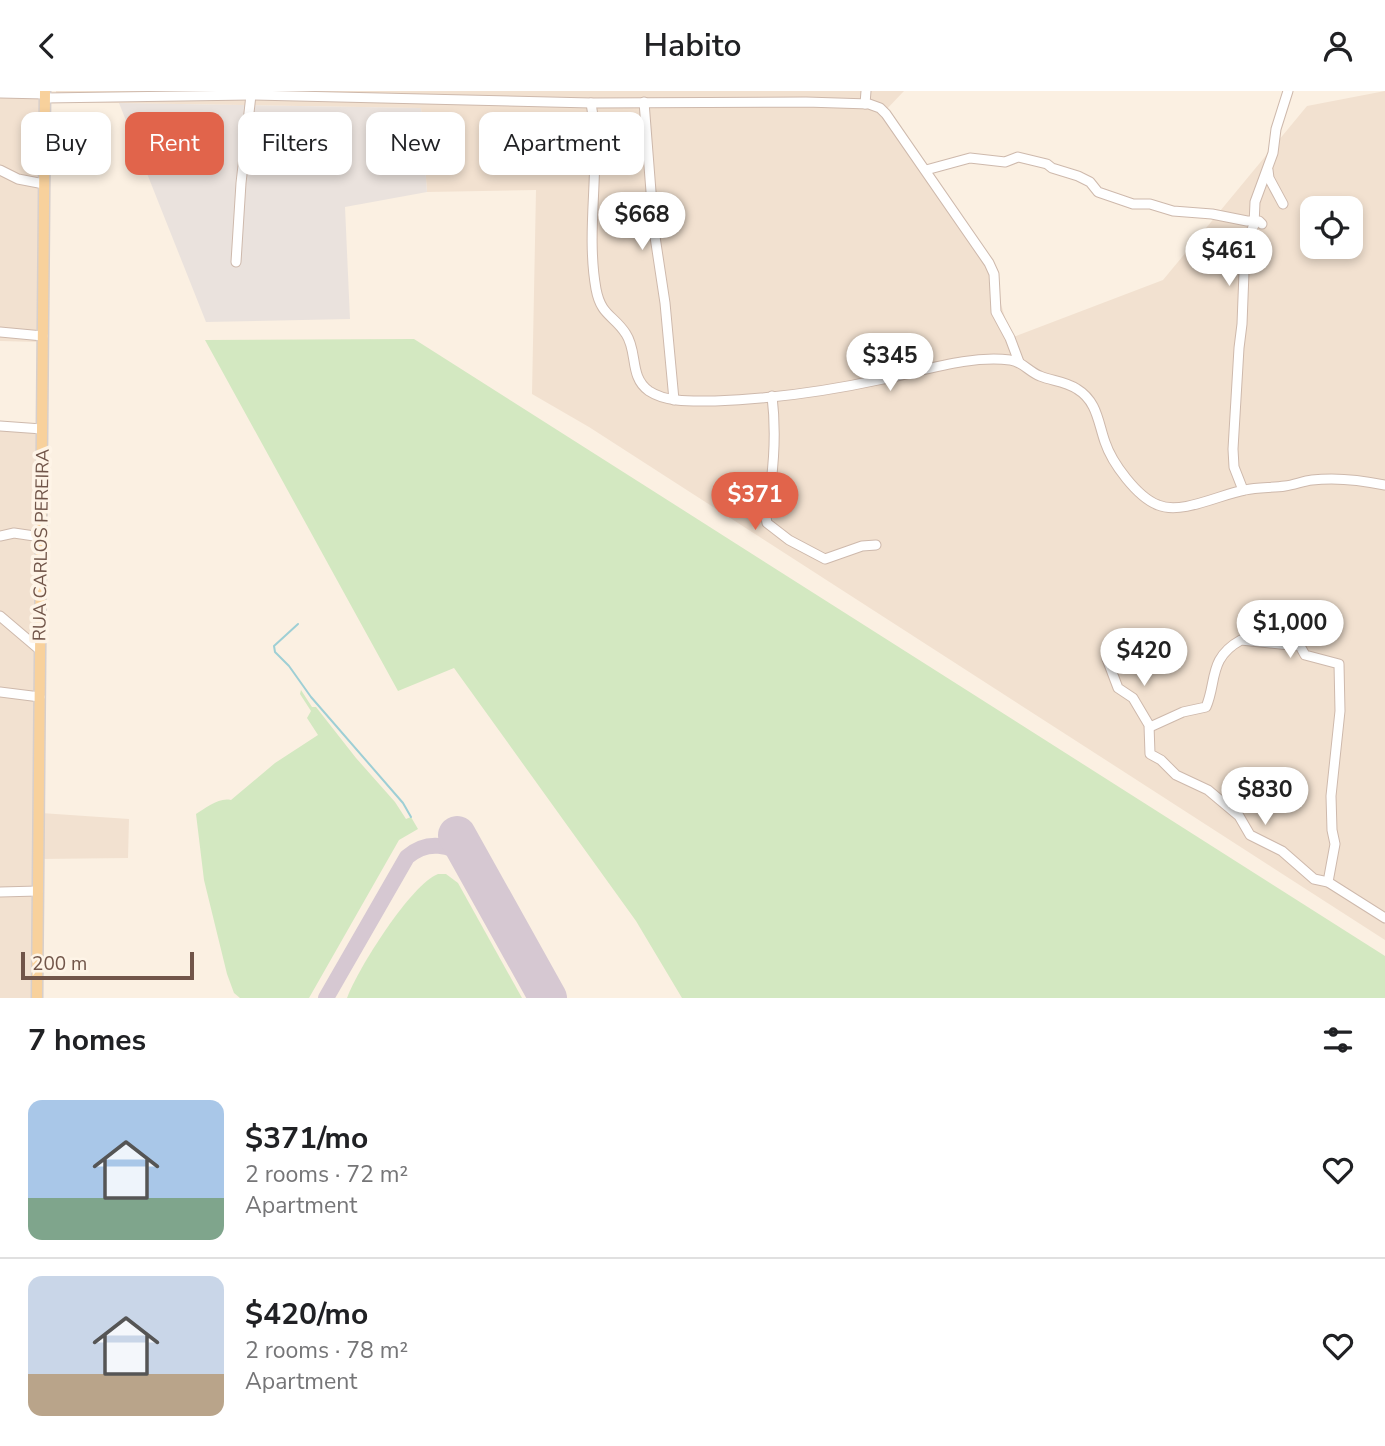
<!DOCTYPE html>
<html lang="en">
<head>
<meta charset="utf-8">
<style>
  :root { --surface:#fff; --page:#f2f2f2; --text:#202124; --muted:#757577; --line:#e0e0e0; --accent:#e1644b }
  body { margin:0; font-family:"Nunito Sans",sans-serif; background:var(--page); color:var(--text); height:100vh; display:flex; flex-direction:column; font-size:26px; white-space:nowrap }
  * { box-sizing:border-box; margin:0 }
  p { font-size:23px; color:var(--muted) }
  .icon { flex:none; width:38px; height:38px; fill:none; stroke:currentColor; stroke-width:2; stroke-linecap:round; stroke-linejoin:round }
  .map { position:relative; height:907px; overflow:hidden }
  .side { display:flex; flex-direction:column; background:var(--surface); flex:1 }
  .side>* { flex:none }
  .banner { position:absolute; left:21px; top:21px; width:700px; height:63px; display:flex; gap:14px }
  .controls { position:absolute; left:1300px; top:105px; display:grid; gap:14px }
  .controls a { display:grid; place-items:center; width:63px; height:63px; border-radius:14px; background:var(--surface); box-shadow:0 4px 10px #0003; font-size:35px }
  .scale { position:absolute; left:21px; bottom:18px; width:173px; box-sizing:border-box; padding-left:7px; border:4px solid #715549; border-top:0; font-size:19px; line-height:24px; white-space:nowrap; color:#715549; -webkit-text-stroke:5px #fef4e7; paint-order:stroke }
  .price { position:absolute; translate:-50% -60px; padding:0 16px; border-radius:24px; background:#fff; color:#222; font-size:23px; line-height:46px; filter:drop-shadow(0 2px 4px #0008) }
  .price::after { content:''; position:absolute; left:50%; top:42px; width:21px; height:16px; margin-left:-10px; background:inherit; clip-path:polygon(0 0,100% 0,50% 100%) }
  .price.current { background:var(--accent); color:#fff }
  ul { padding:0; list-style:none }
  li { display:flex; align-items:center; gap:21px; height:175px; padding:0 28px }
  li+li { border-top:2px solid var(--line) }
  li span { display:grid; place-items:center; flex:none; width:196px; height:140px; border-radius:14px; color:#555 }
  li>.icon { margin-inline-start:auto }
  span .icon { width:84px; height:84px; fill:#fffc; stroke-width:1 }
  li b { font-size:30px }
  h2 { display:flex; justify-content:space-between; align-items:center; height:84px; padding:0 28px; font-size:30px }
  .pill { padding:0 24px; border-radius:14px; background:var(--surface); box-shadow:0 4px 10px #0003; font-size:24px; line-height:63px }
  .pill.current { background:var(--accent); color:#fff }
  header { display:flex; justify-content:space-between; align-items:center; height:91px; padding:0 28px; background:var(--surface); font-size:32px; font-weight:600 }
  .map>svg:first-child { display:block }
</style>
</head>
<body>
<header><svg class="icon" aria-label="back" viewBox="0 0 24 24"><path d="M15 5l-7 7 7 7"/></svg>Habito<svg class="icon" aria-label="person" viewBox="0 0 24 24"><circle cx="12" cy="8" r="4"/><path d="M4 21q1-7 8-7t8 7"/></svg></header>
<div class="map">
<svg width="1385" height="907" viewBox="0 0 1385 907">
  <rect width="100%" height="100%" fill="#fbf0e2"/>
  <g fill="#f2e1d0" fill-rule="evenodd">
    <path d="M 0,0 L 42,0 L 38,251 L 0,250 Z"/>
    <path d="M 56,0 L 904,0 L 884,21 L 989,172 L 1011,247 L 1163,189 L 1307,15 L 1385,0 L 1385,849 L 589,336 L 532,303 L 536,99 L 427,101 L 421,17 L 56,11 ZM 1312,117 L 1351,117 L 1351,156 L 1312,156 Z"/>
    <path d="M 0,339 L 45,341 L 41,722 L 129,728 L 128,767 L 40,768 L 38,907 L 0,907 Z"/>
  </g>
  <path fill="#eae2dd" d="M 119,12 L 421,17 L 427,101 L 345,116 L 350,228 L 206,231 Z"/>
  <g fill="#d3e8c1">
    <path d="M 414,248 L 1385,865 L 1385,907 L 682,907 L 636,830 L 454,577 L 398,600 L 205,249 Z"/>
    <path d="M 301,599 L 312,616 L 316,616 L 356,667 L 395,711 L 406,728 L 411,726 L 418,738 L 399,749 L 309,907 L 240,907 L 234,902 L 227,883 L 204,789 L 196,723 C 206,717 219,706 231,709 L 275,672 L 318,644 L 307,627 L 311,620 L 300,603 Z"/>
    <path d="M 438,783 L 446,783 L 458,792 L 522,907 L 347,907 C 357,879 411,793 438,783 Z"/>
  </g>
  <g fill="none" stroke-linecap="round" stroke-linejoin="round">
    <path stroke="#9ecfd5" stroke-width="2" d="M 298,533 L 274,555 L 275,561 L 289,575 L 311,606 L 403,712 L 411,726"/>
    <path stroke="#d6c8d2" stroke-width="16" d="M 326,907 L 407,766 C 428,748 449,754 471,767"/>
    <path stroke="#d6c8d2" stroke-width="38" d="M 457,744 L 548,907"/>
    <g stroke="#ceb9ac" stroke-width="11">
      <g id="minor">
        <path d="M 0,2 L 45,3"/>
        <path d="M 45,7 L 251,4 L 591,12 L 806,11 L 869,13 L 880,17 L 886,23 L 989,172 L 994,183 L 996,221 L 1010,247 L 1019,271"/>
        <path d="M 644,11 L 654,139 L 665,212 L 674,309"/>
        <path d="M 591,12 C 602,73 585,136 596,198 C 601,225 614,224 626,243 C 638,261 629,286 649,300 C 667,312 694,310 715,310 C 771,308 828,300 883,288 C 924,280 968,264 1010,269 C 1022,270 1029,281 1040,285 C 1052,290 1065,290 1077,298 C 1097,310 1098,331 1105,351 C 1112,372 1137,406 1158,414 C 1182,424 1221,403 1245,399 C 1258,396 1272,397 1285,395 C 1294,394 1303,390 1312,389 C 1337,386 1361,389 1385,394"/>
        <path d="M 865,13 L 866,0"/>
        <path d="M 0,79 L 18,88 L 44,93"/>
        <path d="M 926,79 L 970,67 L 1005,71 L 1018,66 L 1047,73 L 1052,77 L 1078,85 L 1090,91 L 1098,101 L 1133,113 L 1150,113 L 1173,120 L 1212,123 L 1247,130 L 1259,130 L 1262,133"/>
        <path d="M 1268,79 L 1269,87 L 1283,113"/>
        <path d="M 236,171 L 241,92 L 251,4"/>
        <path d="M 0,241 L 43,245"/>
        <path d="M 772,305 C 777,346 773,385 766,426 L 767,432 L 789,449 L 825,468 L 862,455 L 876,454"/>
        <path d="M 0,335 L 42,338"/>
        <path d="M 1243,399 L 1234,376 L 1233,358 L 1239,257 L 1242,233 L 1244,181 L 1242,160 L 1254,134 L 1255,111 L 1273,62 L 1276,38 L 1288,0"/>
        <path d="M 0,445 L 14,442 L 41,446"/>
        <path d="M 0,525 L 40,559"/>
        <path d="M 1107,568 L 1118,597 L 1133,607 L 1149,634 L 1150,663 L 1161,669 L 1176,684 L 1208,699 L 1239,725 L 1250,744 L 1282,760 L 1314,788 L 1328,791 L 1385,827"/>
        <path d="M 0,601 L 40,606"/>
        <path d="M 1150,636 L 1183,621 L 1206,616 C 1217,591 1208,567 1241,549 L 1300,555 L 1305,564 L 1339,573 L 1340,620 L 1331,705 L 1332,739 L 1335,753 L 1328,791"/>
        <path d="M 0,801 L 38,800"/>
      </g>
    </g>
    <g stroke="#d7cfcc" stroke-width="13">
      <path id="major" d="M 37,907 L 45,0"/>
    </g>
    <use href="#minor" stroke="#fff" stroke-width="9"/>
    <use href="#major" stroke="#f8d19c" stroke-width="10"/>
  </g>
  <g text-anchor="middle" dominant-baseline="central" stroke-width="7" stroke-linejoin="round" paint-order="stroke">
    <g font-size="18" fill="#715549" stroke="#fef4e7">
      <text transform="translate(41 454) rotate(-89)">RUA CARLOS PEREIRA</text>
    </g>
  </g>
</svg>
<div class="controls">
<a><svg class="icon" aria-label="locate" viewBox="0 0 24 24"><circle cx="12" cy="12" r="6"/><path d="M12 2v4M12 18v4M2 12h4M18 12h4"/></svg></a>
</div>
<div class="scale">200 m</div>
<b class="price" style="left:642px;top:161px">$668</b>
<b class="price" style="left:1229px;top:197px">$461</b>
<b class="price" style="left:890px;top:302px">$345</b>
<b class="price current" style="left:755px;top:441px">$371</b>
<b class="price" style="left:1290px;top:569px">$1,000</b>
<b class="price" style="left:1144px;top:597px">$420</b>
<b class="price" style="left:1265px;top:736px">$830</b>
<div class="banner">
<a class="pill">Buy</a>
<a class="pill current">Rent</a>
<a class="pill">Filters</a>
<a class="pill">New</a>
<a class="pill">Apartment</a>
</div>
</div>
<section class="side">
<h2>7 homes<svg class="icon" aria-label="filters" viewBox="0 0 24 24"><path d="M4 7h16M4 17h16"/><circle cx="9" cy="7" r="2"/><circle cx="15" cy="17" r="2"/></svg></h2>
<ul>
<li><span style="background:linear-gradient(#a9c7e8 70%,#7fa58c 0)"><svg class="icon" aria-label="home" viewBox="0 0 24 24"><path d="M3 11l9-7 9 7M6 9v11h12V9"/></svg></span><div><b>$371/mo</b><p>2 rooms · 72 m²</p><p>Apartment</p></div><svg class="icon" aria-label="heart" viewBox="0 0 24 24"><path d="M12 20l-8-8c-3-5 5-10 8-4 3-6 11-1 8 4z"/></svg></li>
<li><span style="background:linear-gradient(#c9d6e8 70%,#b9a48a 0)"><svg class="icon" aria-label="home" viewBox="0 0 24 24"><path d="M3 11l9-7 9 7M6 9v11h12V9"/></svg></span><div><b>$420/mo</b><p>2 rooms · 78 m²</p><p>Apartment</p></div><svg class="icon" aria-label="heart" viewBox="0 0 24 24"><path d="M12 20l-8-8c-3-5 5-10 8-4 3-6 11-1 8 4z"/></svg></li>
</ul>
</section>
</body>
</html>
